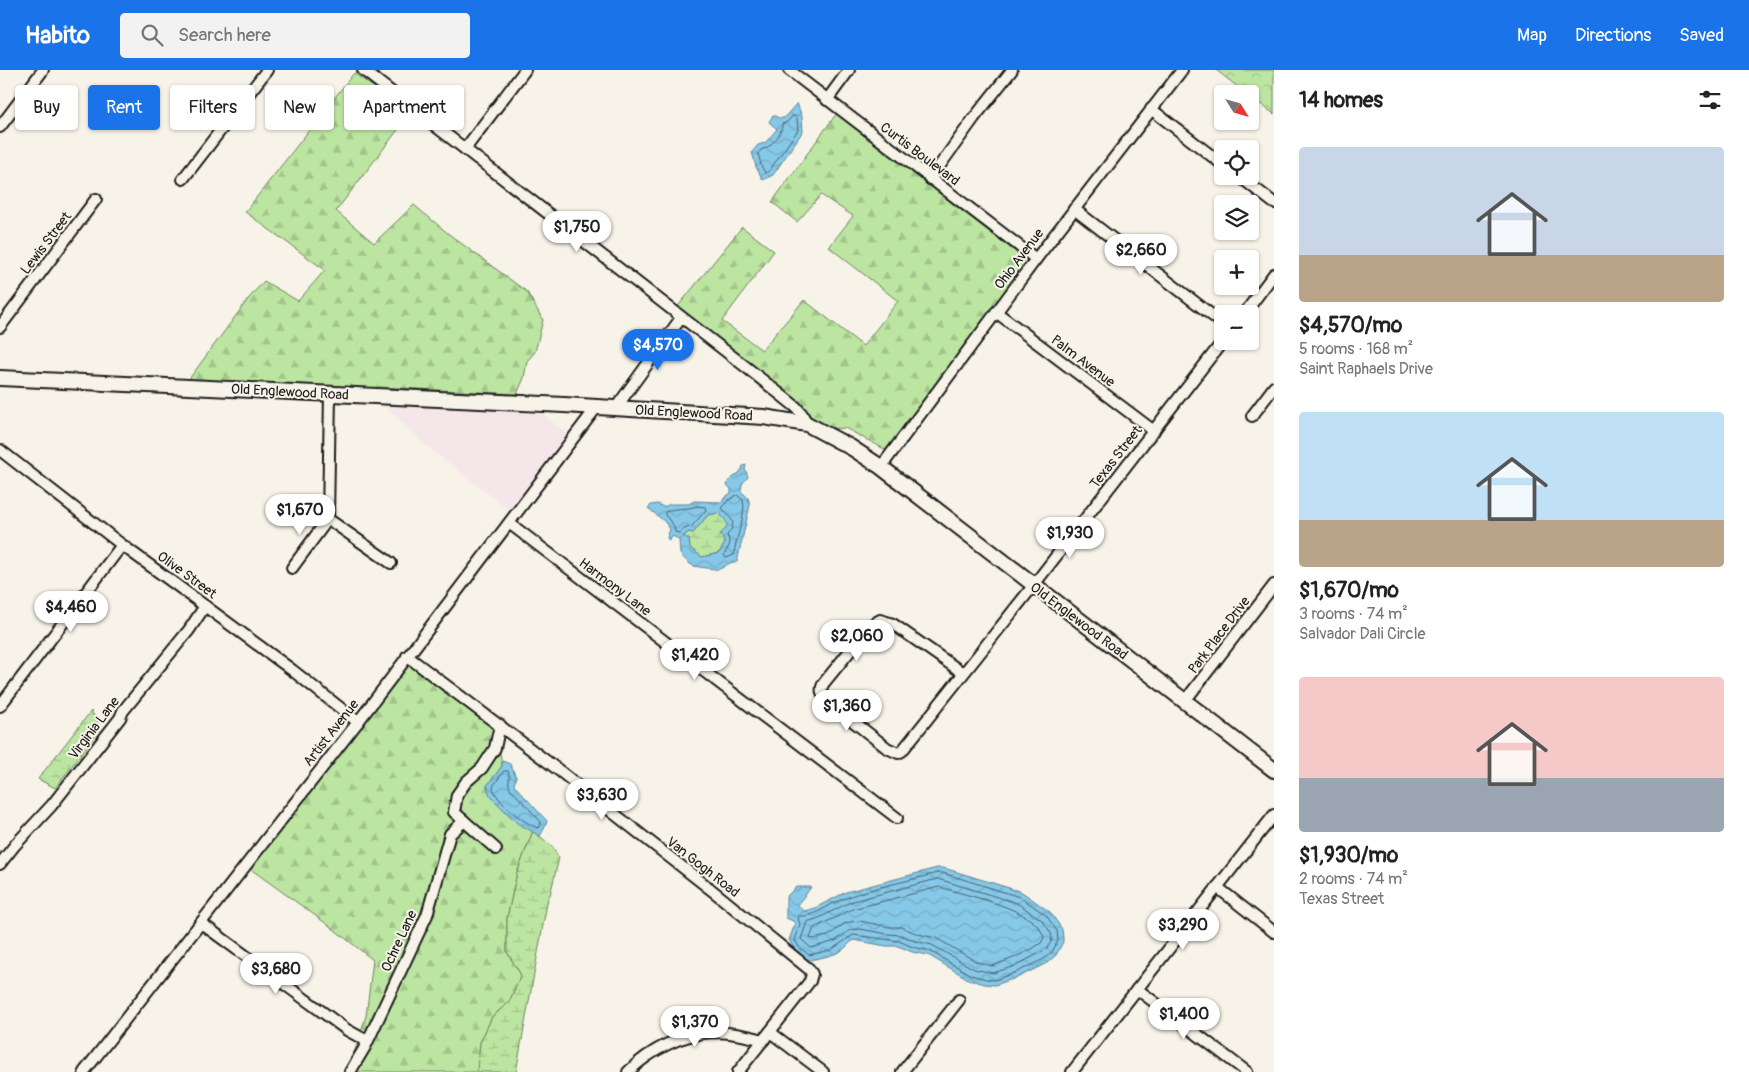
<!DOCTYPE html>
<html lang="en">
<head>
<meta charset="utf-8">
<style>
  :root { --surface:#fff; --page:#f2f2f2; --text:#222; --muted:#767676; --accent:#1a73e8 }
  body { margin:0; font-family:Pangolin,sans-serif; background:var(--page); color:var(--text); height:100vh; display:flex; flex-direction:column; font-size:19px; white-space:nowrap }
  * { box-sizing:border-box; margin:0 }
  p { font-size:16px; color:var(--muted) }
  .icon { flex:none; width:28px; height:28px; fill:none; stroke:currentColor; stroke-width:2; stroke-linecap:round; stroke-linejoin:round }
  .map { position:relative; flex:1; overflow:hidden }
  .side { display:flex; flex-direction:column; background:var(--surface); width:475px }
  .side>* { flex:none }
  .banner { position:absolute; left:15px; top:15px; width:475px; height:45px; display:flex; gap:10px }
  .needle { width:32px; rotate:127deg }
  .controls { position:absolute; left:1214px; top:15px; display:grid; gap:10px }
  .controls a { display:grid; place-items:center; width:45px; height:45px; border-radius:5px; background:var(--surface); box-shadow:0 1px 4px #0004; font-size:25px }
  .price { position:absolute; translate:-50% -42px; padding:0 11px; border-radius:18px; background:#fff; color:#222; font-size:16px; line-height:32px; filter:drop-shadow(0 1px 2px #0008) }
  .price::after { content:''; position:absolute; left:50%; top:30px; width:15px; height:11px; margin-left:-8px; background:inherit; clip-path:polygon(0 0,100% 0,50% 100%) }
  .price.on { background:var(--accent); color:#fff }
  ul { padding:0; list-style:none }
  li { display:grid; align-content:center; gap:10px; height:265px; padding:0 25px }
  li span { display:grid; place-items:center; height:155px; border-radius:5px; color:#555 }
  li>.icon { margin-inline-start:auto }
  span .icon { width:90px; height:90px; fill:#fffc; stroke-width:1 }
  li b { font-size:21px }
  h2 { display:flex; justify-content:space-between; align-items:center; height:60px; padding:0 25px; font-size:21px }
  .pill { padding:0 18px; border-radius:5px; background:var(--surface); box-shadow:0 1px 4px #0004; font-size:18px; line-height:45px }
  .pill.on { background:var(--accent); color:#fff }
  header { display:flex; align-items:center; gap:30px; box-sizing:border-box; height:70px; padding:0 25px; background:var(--accent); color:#fff }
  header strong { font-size:24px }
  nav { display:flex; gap:28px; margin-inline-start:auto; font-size:18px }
  .search { width:350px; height:45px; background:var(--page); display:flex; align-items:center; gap:12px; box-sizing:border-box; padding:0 18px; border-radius:5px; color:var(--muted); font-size:19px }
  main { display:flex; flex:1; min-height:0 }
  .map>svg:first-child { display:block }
</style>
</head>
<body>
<header>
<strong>Habito</strong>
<div class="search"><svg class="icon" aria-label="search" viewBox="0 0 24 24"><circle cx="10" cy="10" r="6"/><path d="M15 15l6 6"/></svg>Search here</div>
<nav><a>Map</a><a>Directions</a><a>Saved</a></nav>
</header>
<main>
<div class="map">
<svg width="1274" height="1002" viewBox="0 0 1274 1002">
  <defs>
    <pattern id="forest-firs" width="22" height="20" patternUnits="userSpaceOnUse" patternTransform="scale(1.25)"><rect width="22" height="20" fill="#bce5a1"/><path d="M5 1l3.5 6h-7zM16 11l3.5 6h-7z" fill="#a1c48a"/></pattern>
    <pattern id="wetland-marsh" width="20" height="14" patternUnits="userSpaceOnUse" patternTransform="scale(1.25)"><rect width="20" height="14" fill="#bce5a1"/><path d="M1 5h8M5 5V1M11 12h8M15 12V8" fill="none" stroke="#a1c48a"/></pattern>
    <pattern id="park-crowns" width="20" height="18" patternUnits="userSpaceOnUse" patternTransform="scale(1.25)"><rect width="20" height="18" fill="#bce5a1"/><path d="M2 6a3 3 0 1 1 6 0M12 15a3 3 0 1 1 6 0" fill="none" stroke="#a1c48a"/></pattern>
    <pattern id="water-waves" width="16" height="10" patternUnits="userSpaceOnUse" patternTransform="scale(1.25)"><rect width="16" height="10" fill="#86c8e7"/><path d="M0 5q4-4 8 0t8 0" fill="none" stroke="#73abc6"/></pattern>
  </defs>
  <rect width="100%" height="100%" fill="#f7f3e8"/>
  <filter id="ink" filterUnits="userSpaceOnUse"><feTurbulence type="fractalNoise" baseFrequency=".02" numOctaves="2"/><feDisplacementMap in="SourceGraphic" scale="10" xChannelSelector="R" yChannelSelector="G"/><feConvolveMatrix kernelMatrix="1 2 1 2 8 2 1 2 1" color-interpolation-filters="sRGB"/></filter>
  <g filter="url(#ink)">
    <path fill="#f5e6ea" d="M 379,331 L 536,339 L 572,368 L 513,443 L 425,375 Z"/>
    <g fill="url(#forest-firs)" stroke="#6c805e">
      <path d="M 354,3 L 410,44 L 336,141 L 374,173 L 414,135 L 450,165 L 527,222 L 543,250 L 535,282 L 527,291 L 524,308 L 517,324 L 379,317 L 374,320 L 186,313 L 249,228 L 264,211 L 298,231 L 325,200 L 245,142 Z"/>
      <path d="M 837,43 L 1026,189 L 1032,198 L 888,381 L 845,358 L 827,359 L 809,350 L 675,240 L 742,157 L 774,181 L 722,251 L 762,280 L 804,230 L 863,276 L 898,231 L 829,177 L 853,146 L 821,125 L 797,152 L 772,132 Z"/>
      <path d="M 401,589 L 497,661 L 502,696 L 487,716 L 517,753 L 533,761 L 517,803 L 507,848 L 507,882 L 521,905 L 509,932 L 492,947 L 480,973 L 477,1002 L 343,1002 L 355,980 L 366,946 L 373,890 L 331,857 L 249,798 Z"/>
    </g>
    <g fill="url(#wetland-marsh)" stroke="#6c805e">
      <path d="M 718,443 C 726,449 732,453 723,462 L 725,473 L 719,483 L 702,487 L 690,478 L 689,472 L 683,466 L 689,462 L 693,463 L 708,445 Z"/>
      <path d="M 91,641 L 101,658 L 55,718 L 38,709 Z"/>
      <path d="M 533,761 L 552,776 L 559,788 L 550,825 L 548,828 L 516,1002 L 477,1002 L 480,973 L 492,947 L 509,932 L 521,905 L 507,882 L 507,848 L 517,803 Z"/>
    </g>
    <path fill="url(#park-crowns)" stroke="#6c805e" d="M 1216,0 L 1274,0 L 1274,44 L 1250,26 L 1250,24 L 1247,24 Z"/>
    <g fill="url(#water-waves)" stroke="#5c8396" fill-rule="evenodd">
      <path d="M 797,33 L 802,47 L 803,61 L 773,105 L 763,110 L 756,97 L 752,82 L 758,75 L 765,73 L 777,59 L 769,52 L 773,45 L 779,48 L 784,48 Z"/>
      <path d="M 746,395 L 745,399 L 748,407 L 742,414 L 741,421 L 748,428 L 750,435 L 737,492 C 729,491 726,497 719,499 C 716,500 711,498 707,498 C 691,496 692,497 680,484 L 679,470 L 673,466 L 669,471 L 667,468 L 670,459 L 664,451 L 648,438 L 651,435 L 658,434 L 663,437 L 671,434 L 689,434 L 694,431 L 722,432 L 724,428 L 731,423 L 731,419 L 727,415 C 731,406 741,405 743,396 ZM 718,443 C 727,450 731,456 720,464 L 725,473 L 719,483 L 702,487 L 690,478 L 689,469 L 683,466 L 689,462 L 693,463 L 708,445 Z"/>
      <path d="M 502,691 L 510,694 L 516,707 L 514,715 L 547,751 L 545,757 L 540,766 L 517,753 L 490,726 L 487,716 L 502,696 Z"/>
      <path d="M 937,798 L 944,798 L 1022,822 L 1050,842 L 1062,859 L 1063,868 L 1063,872 L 1056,885 L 1047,893 L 1019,907 L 995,915 L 985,914 L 970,910 L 928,885 L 912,882 L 898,876 L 886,876 L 854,870 C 849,873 846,878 841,881 C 835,885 814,890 806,890 L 795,880 L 789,870 L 795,854 L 793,851 L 786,848 L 786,827 L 796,817 L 811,817 C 807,824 801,828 798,835 L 804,841 L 815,838 L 846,822 Z"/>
    </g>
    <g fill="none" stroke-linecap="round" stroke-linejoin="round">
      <g stroke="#46616d" stroke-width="1">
        <path d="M 793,46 L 797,48 L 798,60 L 769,101 L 765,103 L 761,95 L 758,83 C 762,78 765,79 769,76 C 776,70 782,63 782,54 L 787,52 Z"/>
        <path d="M 737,425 L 743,430 C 747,444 735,469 734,485 L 726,488 L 724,485 L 730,474 L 727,465 C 739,451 730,449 722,438 L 728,431 Z"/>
        <path d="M 697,436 L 705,437 L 706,440 L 692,456 L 684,459 L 679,463 L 675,462 L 674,456 L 665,445 L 665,442 C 675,437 687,440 697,436 Z"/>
        <path d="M 504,701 L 508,701 C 511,708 507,713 510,718 L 541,752 L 539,758 C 526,755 494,730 493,717 Z"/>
        <path d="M 937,803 L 943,803 L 1020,827 L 1046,845 L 1057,861 L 1058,871 L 1052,882 L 1044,889 L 1017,902 L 995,910 L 986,909 L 971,905 L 930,881 L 913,877 L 899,871 L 853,865 L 831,880 L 809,885 L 799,877 L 795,870 L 800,855 L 798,848 L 799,846 C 811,847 821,840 832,834 C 864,818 903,813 937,803 Z"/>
        <path d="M 938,809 L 1017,833 L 1042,850 L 1051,863 L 1052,870 L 1047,878 L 1040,883 L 1015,896 L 993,903 L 974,899 L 932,875 L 915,871 L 901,865 L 888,864 L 860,859 L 850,860 L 835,871 L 811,878 L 801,869 L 807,852 L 819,848 L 850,832 Z"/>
        <path d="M 940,817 C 966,826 1038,838 1044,868 L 1041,873 L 1032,879 L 1011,889 L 992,896 L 977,892 L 936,868 L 918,864 L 901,857 L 889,857 L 860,851 L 850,852 L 844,854 L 828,866 L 813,869 L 810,868 L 814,858 L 853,839 Z"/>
      </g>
      <g stroke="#1c1c1c" stroke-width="14">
        <g id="street">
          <path d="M 363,0 L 746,297 L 796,337 L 802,344 L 807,354"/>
          <path d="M 789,0 L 1036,189"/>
          <path d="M 827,30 L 849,0"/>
          <path d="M 1151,39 L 1222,94"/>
          <path d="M 0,57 L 43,0"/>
          <path d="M 465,79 L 525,0"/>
          <path d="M 1239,106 L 1274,133"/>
          <path d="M 183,109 L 267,0"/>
          <path d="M 930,109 L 974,48 L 1012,0"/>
          <path d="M 1074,139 L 1222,253"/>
          <path d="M 996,242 L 1154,361"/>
          <path d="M 1244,244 L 1274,204"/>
          <path d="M 0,257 L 96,129"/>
          <path d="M 330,324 L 328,449 L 391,493"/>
          <path d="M 615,339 L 681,248"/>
          <path d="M 1252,346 L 1274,317"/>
          <path d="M 0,380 L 122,475 L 292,600 L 358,652"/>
          <path d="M 881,397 L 1036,189 L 1182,0"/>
          <path d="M 509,453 L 897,748"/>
          <path d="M 292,498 L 328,449"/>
          <path d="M 407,586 L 561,702 L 718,825 L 809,899 L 812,904 L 810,911 L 738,1002"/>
          <path d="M 963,603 L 893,554 L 880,550 L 871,555 L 823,614 C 820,621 822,624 826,630 L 887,678 L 898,683 L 902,681 L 1033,516 L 1223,271"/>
          <path d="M 1185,631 L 1274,515"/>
          <path d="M 0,636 L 122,475"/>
          <path d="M 496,779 L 454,742 L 457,725 L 466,712 L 482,698 L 495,678 L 500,655"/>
          <path d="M 0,794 L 15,775 L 52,735 L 120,648 L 123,641 L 189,560 L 205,536"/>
          <path d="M 1217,817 L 1274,862"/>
          <path d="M 201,853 L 347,960 L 367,971"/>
          <path d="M 1137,919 L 1247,1002"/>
          <path d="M 770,962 L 823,1002"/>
          <path d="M 84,1002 L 358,652 L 596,338"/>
          <path d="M 350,1002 L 365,977 L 427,845 L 450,764 L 464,751"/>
          <path d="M 628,1002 C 650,980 683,963 714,962 C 731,962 748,966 764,970"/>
          <path d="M 902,1002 L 959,930"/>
          <path d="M 1072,1002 L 1274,745"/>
        </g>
      </g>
      <g stroke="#1c1c1c" stroke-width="18">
        <path id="secondary" d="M 0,308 L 564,335 L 764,347 L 807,354 L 852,378 L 881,397 L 1274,700"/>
      </g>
      <use href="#street" stroke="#f7f3e8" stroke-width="10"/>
      <use href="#secondary" stroke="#f7f3e8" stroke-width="14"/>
    </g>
  </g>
  <g text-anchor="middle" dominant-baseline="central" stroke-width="4" stroke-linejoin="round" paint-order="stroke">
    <g font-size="14" fill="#1c1c1c" stroke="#f7f3e8">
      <text transform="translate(920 84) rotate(37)">Curtis Boulevard</text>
      <text transform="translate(46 173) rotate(-53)">Lewis Street</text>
      <text transform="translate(1019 189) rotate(-53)">Ohio Avenue</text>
      <text transform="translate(1083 291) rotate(37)">Palm Avenue</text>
      <text transform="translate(290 322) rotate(3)">Old Englewood Road</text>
      <text transform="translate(694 343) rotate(3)">Old Englewood Road</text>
      <text transform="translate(1116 387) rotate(-52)">Texas Street</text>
      <text transform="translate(187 505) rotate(36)">Olive Street</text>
      <text transform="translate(615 517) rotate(37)">Harmony Lane</text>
      <text transform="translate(1079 551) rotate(37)">Old Englewood Road</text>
      <text transform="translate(1219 565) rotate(-53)">Park Place Drive</text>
      <text transform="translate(94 658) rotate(-53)">Virginia Lane</text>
      <text transform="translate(331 663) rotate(-52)">Artist Avenue</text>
      <text transform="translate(703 797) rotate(38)">Van Gogh Road</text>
      <text transform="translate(399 871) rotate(-65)">Ochre Lane</text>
    </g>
  </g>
</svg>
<div class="controls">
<a><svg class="needle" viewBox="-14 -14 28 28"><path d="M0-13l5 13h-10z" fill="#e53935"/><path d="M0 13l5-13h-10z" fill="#767676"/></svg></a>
<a><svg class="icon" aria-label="locate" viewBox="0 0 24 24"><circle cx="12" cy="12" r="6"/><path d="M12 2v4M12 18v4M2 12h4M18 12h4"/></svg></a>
<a><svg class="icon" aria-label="layers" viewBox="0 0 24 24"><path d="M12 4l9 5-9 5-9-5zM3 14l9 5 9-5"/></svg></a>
<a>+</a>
<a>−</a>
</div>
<b class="price" style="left:577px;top:183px">$1,750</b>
<b class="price" style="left:1141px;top:206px">$2,660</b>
<b class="price on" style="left:658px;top:301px">$4,570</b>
<b class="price" style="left:300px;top:466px">$1,670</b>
<b class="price" style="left:1070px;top:489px">$1,930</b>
<b class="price" style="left:71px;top:563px">$4,460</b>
<b class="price" style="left:857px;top:592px">$2,060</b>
<b class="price" style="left:695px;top:611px">$1,420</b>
<b class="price" style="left:847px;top:662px">$1,360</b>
<b class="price" style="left:602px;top:751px">$3,630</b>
<b class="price" style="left:1183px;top:881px">$3,290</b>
<b class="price" style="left:276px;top:925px">$3,680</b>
<b class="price" style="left:1184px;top:970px">$1,400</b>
<b class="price" style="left:695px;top:978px">$1,370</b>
<div class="banner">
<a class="pill">Buy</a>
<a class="pill on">Rent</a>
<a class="pill">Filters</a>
<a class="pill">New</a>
<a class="pill">Apartment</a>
</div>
</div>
<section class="side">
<h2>14 homes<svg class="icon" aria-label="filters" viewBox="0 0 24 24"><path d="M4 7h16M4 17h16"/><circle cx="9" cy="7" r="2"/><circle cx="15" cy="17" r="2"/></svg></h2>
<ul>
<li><span style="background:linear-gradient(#c9d6e8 70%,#b9a48a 0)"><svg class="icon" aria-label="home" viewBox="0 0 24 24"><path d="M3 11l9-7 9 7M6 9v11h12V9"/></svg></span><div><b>$4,570/mo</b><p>5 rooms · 168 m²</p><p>Saint Raphaels Drive</p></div></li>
<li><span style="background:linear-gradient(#bfe0f5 70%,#b9a48a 0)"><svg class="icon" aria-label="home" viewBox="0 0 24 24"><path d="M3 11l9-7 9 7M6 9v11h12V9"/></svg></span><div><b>$1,670/mo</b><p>3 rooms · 74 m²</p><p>Salvador Dali Circle</p></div></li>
<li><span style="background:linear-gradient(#f6c9c9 65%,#9aa5b1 0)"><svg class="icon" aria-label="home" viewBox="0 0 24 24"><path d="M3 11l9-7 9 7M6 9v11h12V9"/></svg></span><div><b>$1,930/mo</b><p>2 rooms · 74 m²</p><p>Texas Street</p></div></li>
</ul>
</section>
</main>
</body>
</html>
